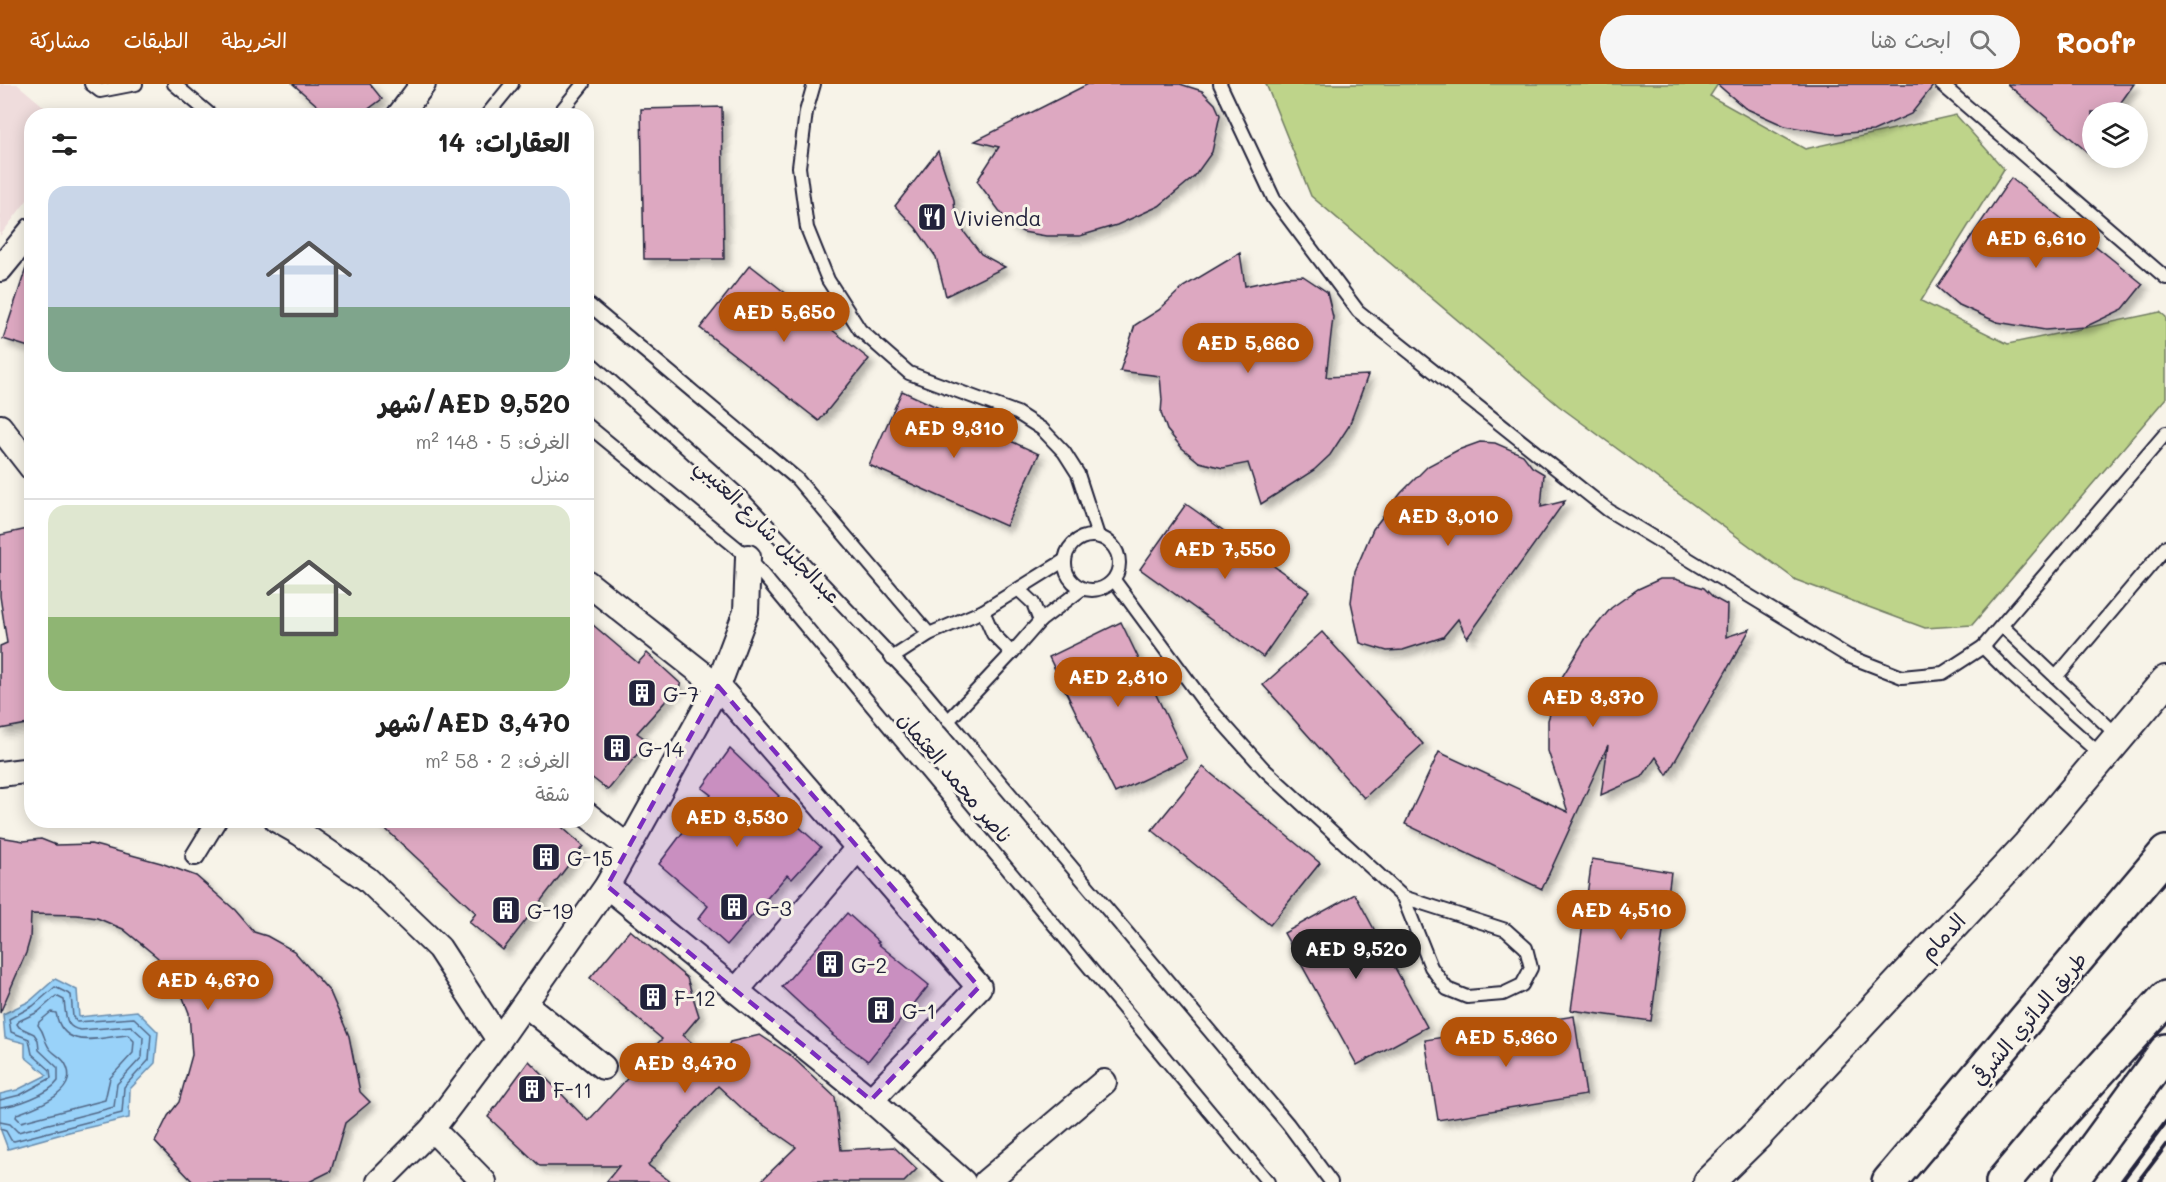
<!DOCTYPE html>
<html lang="ar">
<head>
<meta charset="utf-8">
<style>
  :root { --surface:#fff; --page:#f6f6f6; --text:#222; --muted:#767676; --line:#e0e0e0; --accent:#b45309 }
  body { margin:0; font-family:Mali,"Playpen Sans Arabic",sans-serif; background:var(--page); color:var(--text); direction:rtl; height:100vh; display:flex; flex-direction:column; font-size:22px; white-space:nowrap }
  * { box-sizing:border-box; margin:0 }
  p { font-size:20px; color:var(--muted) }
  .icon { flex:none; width:33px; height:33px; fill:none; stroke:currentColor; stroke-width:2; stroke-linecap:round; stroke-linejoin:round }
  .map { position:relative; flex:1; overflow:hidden; direction:ltr }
  .sheet { position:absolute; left:24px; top:24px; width:570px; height:720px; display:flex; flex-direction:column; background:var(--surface); border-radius:24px; box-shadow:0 3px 15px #0003; direction:rtl }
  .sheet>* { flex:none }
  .buttons { position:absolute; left:2082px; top:18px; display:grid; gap:12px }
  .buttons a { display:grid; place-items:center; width:66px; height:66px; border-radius:50%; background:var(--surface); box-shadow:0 3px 15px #0003; font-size:30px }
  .price { position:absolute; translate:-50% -51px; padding:0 14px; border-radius:21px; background:var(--accent); color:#fff; font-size:20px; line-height:39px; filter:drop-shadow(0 2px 3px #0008) }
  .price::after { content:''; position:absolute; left:50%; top:36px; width:18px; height:14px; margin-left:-9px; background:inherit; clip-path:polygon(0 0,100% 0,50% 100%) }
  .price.current { background:#222; color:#fff }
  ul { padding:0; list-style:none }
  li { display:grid; align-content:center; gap:12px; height:318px; padding:0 24px }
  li+li { border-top:2px solid var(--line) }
  li span { display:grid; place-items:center; height:186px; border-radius:18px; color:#555 }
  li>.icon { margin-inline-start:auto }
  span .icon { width:108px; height:108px; fill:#fffc; stroke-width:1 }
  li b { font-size:26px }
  h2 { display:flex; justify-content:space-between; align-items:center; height:72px; padding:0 24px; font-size:26px }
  header { display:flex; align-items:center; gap:36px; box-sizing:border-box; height:84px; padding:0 30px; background:var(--accent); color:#fff }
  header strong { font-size:28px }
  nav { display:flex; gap:33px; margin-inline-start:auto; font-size:21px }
  .search { width:420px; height:54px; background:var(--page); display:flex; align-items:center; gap:15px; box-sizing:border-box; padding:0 21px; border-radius:33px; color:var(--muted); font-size:22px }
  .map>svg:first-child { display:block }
</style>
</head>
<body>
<header>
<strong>Roofr</strong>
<div class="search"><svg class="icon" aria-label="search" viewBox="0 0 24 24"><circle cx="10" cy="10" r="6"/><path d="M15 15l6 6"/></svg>ابحث هنا</div>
<nav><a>الخريطة</a><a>الطبقات</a><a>مشاركة</a></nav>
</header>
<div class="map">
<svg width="2166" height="1098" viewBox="0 0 2166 1098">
  <defs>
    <filter id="shadow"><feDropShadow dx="5.5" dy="5.5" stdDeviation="3" flood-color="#0004"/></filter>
  </defs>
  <rect width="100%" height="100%" fill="#f7f3e8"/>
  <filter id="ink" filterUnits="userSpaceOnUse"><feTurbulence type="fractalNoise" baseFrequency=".0167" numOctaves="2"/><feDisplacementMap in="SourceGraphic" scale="12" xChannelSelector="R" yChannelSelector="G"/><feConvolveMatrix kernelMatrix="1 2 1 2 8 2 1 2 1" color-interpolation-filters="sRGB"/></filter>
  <g filter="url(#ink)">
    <path fill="#efdcdc" d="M 0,0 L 17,0 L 54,31 L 32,32 L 31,111 L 0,152 Z"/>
    <path fill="#bed48a" stroke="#707b62" stroke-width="1.5" d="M 1266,0 L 1718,0 L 1710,12 L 1805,65 L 1956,31 L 2004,85 L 1921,217 L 2008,260 L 2160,228 L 2166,233 L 2166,314 L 1972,541 L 1925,544 L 1796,496 L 1559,322 L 1311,112 Z"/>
    <path fill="#99d2f9" stroke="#698cad" stroke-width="1.5" d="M 55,895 L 77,906 L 79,933 L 137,927 L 158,948 L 155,979 L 130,1005 L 129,1034 L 69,1048 L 8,1065 L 0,1044 L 0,1010 L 17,1006 L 47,991 L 25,973 L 25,959 L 5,954 L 3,930 L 30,917 Z"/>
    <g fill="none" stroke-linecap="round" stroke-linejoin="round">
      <g stroke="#526887" stroke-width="1.5">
        <path d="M 51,928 L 56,929 C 63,968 100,953 128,951 L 134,957 L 133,969 L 110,994 L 105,1016 L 21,1038 L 16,1033 L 17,1030 C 36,1023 82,1008 65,979 C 61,972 51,969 48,962 C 43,954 46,951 38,941 L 39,938 Z"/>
        <path d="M 0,1016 L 20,1011 L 51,994 L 50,986 L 32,970 L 29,955 L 11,948 L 9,935 L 33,922 L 55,903 L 71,911 L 73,933 L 77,938 L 134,934 L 151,950 L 149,976 L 124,1003 L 122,1029 L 14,1057 L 11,1056 L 6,1047 L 0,1045"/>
        <path d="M 0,1023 C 16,1022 49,1010 58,997 L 58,984 L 39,966 L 38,956 L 34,950 L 19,943 L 17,940 L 19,937 L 38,928 L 56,912 L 64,916 C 66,930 64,944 81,946 L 131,942 L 143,953 L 142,973 L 117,1000 L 114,1023 L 18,1048 L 10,1040 L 0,1038"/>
      </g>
    </g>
    <g fill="#dda8c1" stroke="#22223b" stroke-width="1.5" filter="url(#shadow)">
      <path d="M 293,0 L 370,0 L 382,15 L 359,32 L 329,32 Z"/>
      <path d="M 1088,0 L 1180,0 L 1202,7 L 1215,20 L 1220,31 L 1212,68 L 1194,93 L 1159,122 L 1117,141 L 1080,152 L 1046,152 L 1023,148 L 1010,141 L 977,97 L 999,63 L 975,57 Z"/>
      <path d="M 1717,0 L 1933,0 L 1933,2 L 1911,30 L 1873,47 L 1833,50 L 1785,42 L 1745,24 Z"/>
      <path d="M 2007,0 L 2134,0 L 2114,28 L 2092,28 L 2092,72 Z"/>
      <path d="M 722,23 L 724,175 L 644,175 L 641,25 Z"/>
      <path d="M 938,67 L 954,116 L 955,130 L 957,128 L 964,148 L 981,170 L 1005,183 L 946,212 L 936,173 L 916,144 L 895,122 Z"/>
      <path d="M 2011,94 L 2143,200 L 2123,225 L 2085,243 L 2045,246 L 1997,238 L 1957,220 L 1937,203 Z"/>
      <path d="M 1240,169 L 1245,202 L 1285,193 L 1303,192 L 1327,208 L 1333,233 L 1326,293 L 1368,291 L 1349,342 L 1330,371 L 1314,386 L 1261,420 L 1248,379 L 1223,384 L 1199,378 L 1182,364 L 1167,346 L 1161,329 L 1162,316 L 1160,292 L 1120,287 L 1135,241 L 1159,226 L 1183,203 Z"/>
      <path d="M 27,181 L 32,181 L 32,264 L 3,255 Z"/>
      <path d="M 750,181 L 869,275 L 819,337 L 700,244 Z"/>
      <path d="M 902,307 L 1039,370 L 1006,442 L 869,381 Z"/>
      <path d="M 1480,358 L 1495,359 L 1523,371 L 1532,383 L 1544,390 L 1541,423 L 1565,417 L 1467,554 L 1458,535 L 1443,553 L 1403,566 L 1387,567 L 1360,559 L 1351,518 L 1355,487 L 1373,445 L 1401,409 L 1428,382 L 1458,366 Z"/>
      <path d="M 1186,420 L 1309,507 L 1263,573 L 1140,485 Z"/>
      <path d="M 32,444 L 32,639 L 0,645 L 0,562 L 7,559 L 0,512 L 0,451 Z"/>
      <path d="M 1660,495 L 1675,495 L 1704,504 L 1714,514 L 1727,521 L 1726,553 L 1750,545 L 1667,691 L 1656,673 L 1642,693 L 1601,711 L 1608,661 L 1542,805 L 1405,740 L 1439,668 L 1568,728 L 1548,667 L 1548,636 L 1562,593 L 1586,554 L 1611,524 L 1638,505 Z"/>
      <path d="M 586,535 L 638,579 L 647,569 L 681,600 L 637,649 L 648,657 L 608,706 L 586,689 Z"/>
      <path d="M 1121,538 L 1187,675 L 1115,709 L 1049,573 Z"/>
      <path d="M 1322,548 L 1423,660 L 1364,714 L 1263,601 Z"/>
      <path d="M 730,665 L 779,712 L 773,719 L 821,763 L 792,795 L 787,791 L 727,861 L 698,835 L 708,822 L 659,780 L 711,711 L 702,704 Z"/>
      <path d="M 1203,683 L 1320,779 L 1270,841 L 1152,746 Z"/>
      <path d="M 376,736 L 554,736 L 583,762 L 503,866 L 469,838 L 476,829 Z"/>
      <path d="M 0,753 L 24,757 L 41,755 L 56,761 L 91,760 L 161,779 L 196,792 L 235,826 L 254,848 L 267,852 L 294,867 L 330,908 L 349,952 L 360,1008 L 370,1018 L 345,1039 L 331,1087 L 309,1098 L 193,1098 L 155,1058 L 168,1032 L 179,1018 L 192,971 L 189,929 L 180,906 L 169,887 L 157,873 L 123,845 L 97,834 L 77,831 L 31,830 L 30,855 L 26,869 L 0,929 Z"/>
      <path d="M 1592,775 L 1671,788 L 1651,937 L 1571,926 Z"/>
      <path d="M 1355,810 L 1427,943 L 1357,981 L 1284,849 Z"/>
      <path d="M 847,829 L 879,858 L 877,859 L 929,901 L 868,977 L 832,951 L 833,950 L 782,903 Z"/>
      <path d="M 630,846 L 687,894 L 699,932 L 683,951 L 718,982 L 730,958 L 760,951 L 790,971 L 835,1013 L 841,1066 L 894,1063 L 917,1085 L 904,1098 L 760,1098 L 796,1063 L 746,1028 L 718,1002 L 683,1039 L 648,1081 L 671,1098 L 606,1098 L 619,1082 L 540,1082 L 488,1033 L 529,977 L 588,1037 L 637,984 L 634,982 L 662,955 L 590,894 Z"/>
      <path d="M 1574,932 L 1586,1011 L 1438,1036 L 1425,956 Z"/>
    </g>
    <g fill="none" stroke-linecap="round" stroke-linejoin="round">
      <g stroke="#22223b" stroke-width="16">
        <g id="service">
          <path d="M 91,0 L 100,7 L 136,0"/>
          <path d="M 174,0 L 212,32"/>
          <path d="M 814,0 L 806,28 L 799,83 L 807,144 L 828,196 L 860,246 L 909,289 L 1017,329 L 1042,345 L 1064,368 L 1078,390 L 1098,452"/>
          <path d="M 1220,0 L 1274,115 L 1358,227 L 1608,426 L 1848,572 L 1902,593 L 1943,589 L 1983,563 L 2166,349"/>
          <path d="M 1941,0 L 2166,194"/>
          <path d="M 486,32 L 512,0"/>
          <path d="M 557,32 L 583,0"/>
          <path d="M 586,218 L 797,395 L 929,550"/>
          <path d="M 586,275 L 738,410 L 915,597 L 1288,1040 L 1331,1098"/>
          <path d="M 586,340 L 748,473 L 1268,1098"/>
          <circle cx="1092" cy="479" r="27"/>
          <path d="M 1114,496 L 1204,618 L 1264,685 L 1403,813 L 1506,846 L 1526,864 L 1531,884 L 1522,901 L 1503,910 L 1467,913 L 1447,905 L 1431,883 L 1403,813"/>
          <path d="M 1019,506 L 1033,519 L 1040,537"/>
          <path d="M 983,527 L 993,550 L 1012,569"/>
          <path d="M 2002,542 L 2118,652"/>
          <path d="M 1983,563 L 2008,588 L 2102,672"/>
          <path d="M 892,574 L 929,550 L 983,527 L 1065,476"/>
          <path d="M 2056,593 L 2166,463"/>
          <path d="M 948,637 L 1012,569 L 1040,537 L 1082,505"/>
        </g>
      </g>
      <g stroke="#22223b" stroke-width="22">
        <path id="pedestrian" d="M 195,772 L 217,736"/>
      </g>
      <g stroke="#22223b" stroke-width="28">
        <g id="minor">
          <path d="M 399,32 L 423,0"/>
          <path d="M 0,185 L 32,146"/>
          <path d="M 0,343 L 32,384"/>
          <path d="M 586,498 L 718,602 L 979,903 L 871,1016"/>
          <path d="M 0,690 L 32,686"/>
          <path d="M 586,730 L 628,763"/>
          <path d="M 277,736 L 300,749 L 367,795 L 439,864 L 499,956"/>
          <path d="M 607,802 L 871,1016 L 963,1098"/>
          <path d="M 736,907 L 858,764"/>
          <path d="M 525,920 L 603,983"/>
          <path d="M 432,1045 L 484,1098"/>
          <path d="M 379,1098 L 432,1045 L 499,956 L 607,802 L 718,602 L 746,528 L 748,473"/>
          <path d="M 986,1098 L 1104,998"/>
        </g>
      </g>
      <g stroke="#22223b" stroke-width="34">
        <path id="tertiary" d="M 1709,1098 L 1758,1050 L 2028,761 L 2166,597"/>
      </g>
      <g stroke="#22223b" stroke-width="38">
        <g id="motorway">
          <path d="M 1889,1098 L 2166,769"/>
          <path d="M 2003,1098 L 2058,1032 L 2166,914"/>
          <path d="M 2070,1098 L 2166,967"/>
        </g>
      </g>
      <use href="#service" stroke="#f7f3e8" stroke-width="12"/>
      <use href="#pedestrian" stroke="#f7f3e8" stroke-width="18"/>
      <use href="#minor" stroke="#f7f3e8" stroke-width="24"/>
      <use href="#tertiary" stroke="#f7f3e8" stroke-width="30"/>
      <use href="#motorway" stroke="#f7f3e8" stroke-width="33"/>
      <g stroke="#22223b" stroke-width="4.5">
        <path d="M 2121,1098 L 2166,1038"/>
        <path d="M 2138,1098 L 2166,1061"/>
      </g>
    </g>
  </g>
  <path fill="#7b2cbf" fill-opacity="0.2" stroke="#7b2cbf" stroke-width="4.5" stroke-dasharray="12 8" stroke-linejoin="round" d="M 718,602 L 979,903 L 871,1016 L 607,802 Z"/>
  <defs>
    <g id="restaurant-square" transform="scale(1.5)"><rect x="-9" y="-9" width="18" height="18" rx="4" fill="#22223b" stroke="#f7f3e8"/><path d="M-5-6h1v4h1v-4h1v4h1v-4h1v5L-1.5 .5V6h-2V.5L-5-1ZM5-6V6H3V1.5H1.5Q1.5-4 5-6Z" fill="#fff"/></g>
    <g id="building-square" transform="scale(1.5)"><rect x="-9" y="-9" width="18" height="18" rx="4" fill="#22223b" stroke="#f7f3e8"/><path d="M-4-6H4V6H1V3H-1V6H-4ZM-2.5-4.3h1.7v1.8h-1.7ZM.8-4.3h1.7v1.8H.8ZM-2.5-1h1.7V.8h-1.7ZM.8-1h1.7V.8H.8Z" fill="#fff"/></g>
  </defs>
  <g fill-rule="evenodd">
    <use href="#restaurant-square" x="932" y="133"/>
    <use href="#building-square" x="642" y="609"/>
    <use href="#building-square" x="617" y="664"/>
    <use href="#building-square" x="546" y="773"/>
    <use href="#building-square" x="734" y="823"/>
    <use href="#building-square" x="506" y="826"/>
    <use href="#building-square" x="830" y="880"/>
    <use href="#building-square" x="653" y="913"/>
    <use href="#building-square" x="881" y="926"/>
    <use href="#building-square" x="532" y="1005"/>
  </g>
  <g text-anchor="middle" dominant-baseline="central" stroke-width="6" stroke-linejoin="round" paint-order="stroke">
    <g font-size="21" fill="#22223b" stroke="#f7f3e8" text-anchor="start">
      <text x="953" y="133">Vivienda</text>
      <text x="663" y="609">G-7</text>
      <text x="638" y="664">G-14</text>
      <text x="567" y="773">G-15</text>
      <text x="755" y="823">G-3</text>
      <text x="527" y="826">G-19</text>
      <text x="851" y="880">G-2</text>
      <text x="674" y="913">F-12</text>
      <text x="902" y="926">G-1</text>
      <text x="553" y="1005">F-11</text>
    </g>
    <g font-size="21" fill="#22223b" stroke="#f7f3e8">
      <text transform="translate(769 446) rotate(45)">عبدالجليل شارع العتيبي</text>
      <text transform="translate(956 693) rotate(50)">ناصر محمد العثمان</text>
      <text transform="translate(1942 852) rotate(-47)">الدمام</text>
      <text transform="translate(2028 934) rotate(-50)">طريق الدائري الشرقي</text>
    </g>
  </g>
</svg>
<div class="buttons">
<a><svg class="icon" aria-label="layers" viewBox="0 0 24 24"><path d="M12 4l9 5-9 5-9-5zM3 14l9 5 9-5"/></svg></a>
</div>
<b class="price" style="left:2036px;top:185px">AED 6,610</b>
<b class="price" style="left:784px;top:259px">AED 5,650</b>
<b class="price" style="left:1248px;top:290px">AED 5,660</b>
<b class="price" style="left:954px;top:375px">AED 9,310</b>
<b class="price" style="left:1448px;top:463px">AED 3,010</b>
<b class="price" style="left:1225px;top:496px">AED 7,550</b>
<b class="price" style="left:1118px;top:624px">AED 2,810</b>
<b class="price" style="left:1593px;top:644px">AED 3,370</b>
<b class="price" style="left:737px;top:764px">AED 3,530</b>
<b class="price" style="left:1621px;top:857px">AED 4,510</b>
<b class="price current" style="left:1356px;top:896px">AED 9,520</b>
<b class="price" style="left:208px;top:927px">AED 4,670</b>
<b class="price" style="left:1506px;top:984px">AED 5,360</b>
<b class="price" style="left:685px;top:1010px">AED 3,470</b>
<section class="sheet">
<h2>العقارات: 14<svg class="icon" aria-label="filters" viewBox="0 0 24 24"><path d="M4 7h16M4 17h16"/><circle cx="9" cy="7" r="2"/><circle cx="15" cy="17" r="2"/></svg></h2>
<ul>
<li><span style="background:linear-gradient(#c9d6e8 65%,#7fa58c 0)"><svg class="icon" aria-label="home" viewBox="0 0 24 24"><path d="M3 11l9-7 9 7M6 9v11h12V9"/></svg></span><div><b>AED 9,520/شهر</b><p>الغرف: 5 · 148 m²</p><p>منزل</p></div></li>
<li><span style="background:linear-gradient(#dfe7d0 60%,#8fb573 0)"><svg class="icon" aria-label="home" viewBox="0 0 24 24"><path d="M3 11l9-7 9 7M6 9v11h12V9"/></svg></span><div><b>AED 3,470/شهر</b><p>الغرف: 2 · 58 m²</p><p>شقة</p></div></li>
</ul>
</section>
</div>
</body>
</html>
